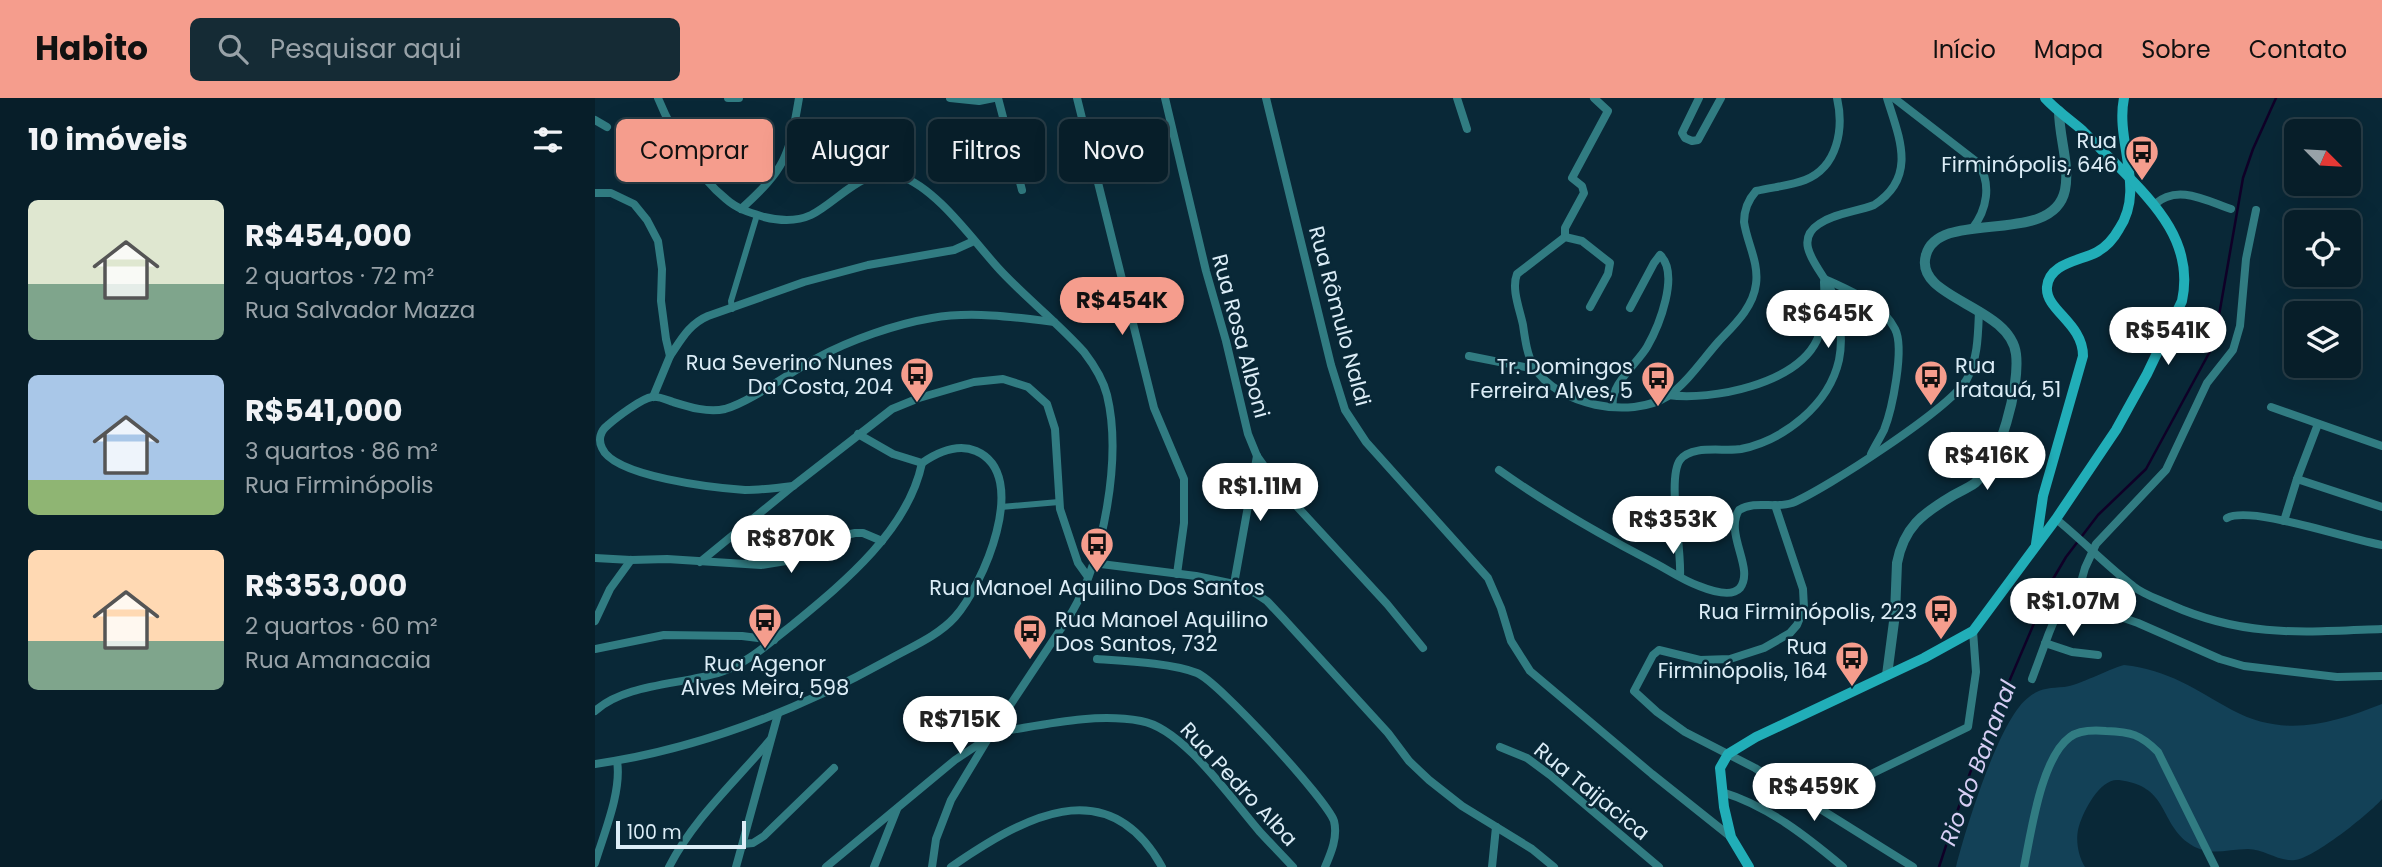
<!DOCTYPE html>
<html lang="pt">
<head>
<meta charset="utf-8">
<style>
  :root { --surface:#071e29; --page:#152b35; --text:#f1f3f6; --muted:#98a2a8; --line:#283c46; --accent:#f59d8d }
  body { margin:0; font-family:Poppins,sans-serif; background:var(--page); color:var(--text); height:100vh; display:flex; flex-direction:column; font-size:26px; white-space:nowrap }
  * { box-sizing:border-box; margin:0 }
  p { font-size:23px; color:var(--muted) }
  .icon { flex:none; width:38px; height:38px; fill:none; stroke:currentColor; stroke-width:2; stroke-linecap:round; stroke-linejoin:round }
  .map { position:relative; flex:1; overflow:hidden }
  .panel { display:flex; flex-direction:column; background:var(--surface); width:595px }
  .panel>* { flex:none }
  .hud { position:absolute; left:21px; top:21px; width:665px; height:63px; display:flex; gap:14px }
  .needle { width:46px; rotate:114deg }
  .tools { position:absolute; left:1689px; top:21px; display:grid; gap:14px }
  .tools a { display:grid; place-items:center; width:77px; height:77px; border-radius:10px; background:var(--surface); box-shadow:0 7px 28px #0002,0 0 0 2px var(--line); font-size:35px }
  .scale { position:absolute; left:21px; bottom:18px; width:130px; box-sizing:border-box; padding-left:7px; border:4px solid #dcedf7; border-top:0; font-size:19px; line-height:24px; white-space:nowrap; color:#dcedf7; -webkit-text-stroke:5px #092837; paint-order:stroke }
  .price { position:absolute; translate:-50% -60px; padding:0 16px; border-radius:24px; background:#fff; color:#222; font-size:23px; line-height:46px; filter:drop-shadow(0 2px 4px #0008) }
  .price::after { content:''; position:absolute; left:50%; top:42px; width:21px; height:16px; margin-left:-10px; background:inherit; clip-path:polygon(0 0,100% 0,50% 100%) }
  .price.current { background:var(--accent); color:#111 }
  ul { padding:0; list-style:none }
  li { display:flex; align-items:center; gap:21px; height:175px; padding:0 28px }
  li span { display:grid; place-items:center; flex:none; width:196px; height:140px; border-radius:10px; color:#555 }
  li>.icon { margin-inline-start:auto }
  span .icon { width:84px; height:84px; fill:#fffc; stroke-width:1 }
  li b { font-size:30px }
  h2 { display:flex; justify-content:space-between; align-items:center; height:84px; padding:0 28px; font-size:30px }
  .tag { padding:0 24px; border-radius:10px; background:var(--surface); box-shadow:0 7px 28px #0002,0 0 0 2px var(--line); font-size:24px; line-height:63px }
  .tag.current { background:var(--accent); color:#111 }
  header { display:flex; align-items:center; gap:42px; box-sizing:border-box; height:98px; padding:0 35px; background:var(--accent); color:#111 }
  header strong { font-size:33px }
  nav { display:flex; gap:38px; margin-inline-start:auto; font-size:24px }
  .search { width:490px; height:63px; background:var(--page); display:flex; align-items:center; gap:18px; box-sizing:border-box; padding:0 24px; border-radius:10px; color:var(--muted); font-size:26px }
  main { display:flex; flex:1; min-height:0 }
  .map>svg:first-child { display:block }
</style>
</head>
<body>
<header>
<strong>Habito</strong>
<div class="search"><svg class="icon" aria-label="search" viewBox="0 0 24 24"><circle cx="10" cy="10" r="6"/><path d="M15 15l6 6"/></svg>Pesquisar aqui</div>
<nav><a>Início</a><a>Mapa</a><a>Sobre</a><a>Contato</a></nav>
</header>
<main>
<section class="panel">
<h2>10 imóveis<svg class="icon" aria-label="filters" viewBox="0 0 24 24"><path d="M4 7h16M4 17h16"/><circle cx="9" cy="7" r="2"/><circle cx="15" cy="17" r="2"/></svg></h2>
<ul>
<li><span style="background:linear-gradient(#dfe7d0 60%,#7fa58c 0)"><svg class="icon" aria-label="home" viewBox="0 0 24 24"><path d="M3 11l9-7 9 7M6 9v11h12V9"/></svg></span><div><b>R$454,000</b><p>2 quartos · 72 m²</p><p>Rua Salvador Mazza</p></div></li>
<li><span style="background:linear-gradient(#a9c7e8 75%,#8fb573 0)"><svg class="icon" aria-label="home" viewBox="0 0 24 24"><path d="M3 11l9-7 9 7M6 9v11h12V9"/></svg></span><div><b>R$541,000</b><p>3 quartos · 86 m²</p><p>Rua Firminópolis</p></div></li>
<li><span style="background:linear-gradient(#ffd9b3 65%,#7fa58c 0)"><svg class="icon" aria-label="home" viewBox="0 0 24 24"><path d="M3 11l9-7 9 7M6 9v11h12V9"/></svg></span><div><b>R$353,000</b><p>2 quartos · 60 m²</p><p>Rua Amanacaia</p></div></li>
</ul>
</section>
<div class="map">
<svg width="1787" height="769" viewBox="0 0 1787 769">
  <rect width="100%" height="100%" fill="#092837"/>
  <path fill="#134157" d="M 1529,567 C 1574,572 1599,591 1637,612 C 1689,640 1736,626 1787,606 L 1787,701 C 1774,716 1719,760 1700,762 C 1684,764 1669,751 1653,751 C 1630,751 1613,760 1592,744 C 1564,722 1573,688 1524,682 C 1505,680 1489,712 1484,728 C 1480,741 1483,758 1490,769 L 1361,769 C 1370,732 1405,619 1434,599 C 1445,590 1455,590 1469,589 C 1485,587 1511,572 1529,567 Z"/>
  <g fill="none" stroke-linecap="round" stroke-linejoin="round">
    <path stroke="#0f0027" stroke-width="2.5" d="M 1344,769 L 1375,675 L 1458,481 L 1471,459 L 1503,417 L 1551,371 L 1619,246 L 1648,80 L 1658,51 L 1681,0"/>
    <g stroke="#317c82" stroke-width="6">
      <path d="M 137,211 L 136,203 L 162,117"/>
      <path d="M 406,409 L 464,404"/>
    </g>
    <g stroke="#317c82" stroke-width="8">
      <path d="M 63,0 C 77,34 102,78 131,101 C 142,111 156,115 169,119 C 185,123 201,124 216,117 C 244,103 270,66 305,78 C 342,90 379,144 405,172 C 432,201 463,225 489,254 C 499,267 508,281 512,297 C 527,359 509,459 477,514 L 394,639 L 356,702 L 341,741 L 337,769"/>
      <path d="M 133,0 L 144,0"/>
      <path d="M 355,0 L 384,3 L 399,0"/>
      <path d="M 403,0 L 427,92"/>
      <path d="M 482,0 L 559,310 L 589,381 L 589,425 L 582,476"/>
      <path d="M 570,0 L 611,173 L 631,243 L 653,336 L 662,358 L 684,389 L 792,506 L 828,550"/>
      <path d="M 671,0 L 736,267 L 750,312 L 771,344 L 893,480 L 906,510 L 916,543 L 935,573 L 1057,676 L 1136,739"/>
      <path d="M 862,0 L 872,31"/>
      <path d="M 1104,0 L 1087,35 L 1090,40 L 1097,43 L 1103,42 L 1126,0"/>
      <path d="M 1299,0 L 1383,65 C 1397,86 1392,112 1377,131"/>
      <path d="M 0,22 L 12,29"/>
      <path d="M 0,95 L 16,95 L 39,106 L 52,122 L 63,143 L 67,171 L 66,203 L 71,241 L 75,258 L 58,299"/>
      <path d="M 1560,106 C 1582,86 1610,102 1636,111"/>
      <path d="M 146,111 C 191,70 194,59 204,0"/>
      <path d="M 970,139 L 970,130 L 989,95 L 987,88 L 977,80 L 1013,13 L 999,0"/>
      <path d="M 1230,181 C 1255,193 1286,204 1300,231 C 1310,250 1297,312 1289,332 C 1285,340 1280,348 1276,356"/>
      <path d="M 995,209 L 1013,176 L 1015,165 L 987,143 L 970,139 L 922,176 C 916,191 925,212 928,227 C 930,241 932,257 939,269 C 962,307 1035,322 1073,298 C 1092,285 1108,261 1124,243 C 1139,227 1158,210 1161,186 C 1164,164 1152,145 1149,124 C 1149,113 1153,102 1161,93 C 1177,89 1195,88 1210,82 C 1243,69 1249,30 1242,0"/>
      <path d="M 75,258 C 86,242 94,226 113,218 L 209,184 L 273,167 L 359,152 L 379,143"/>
      <path d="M 874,258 L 940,271"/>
      <path d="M 1073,297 C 1117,303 1201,286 1222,242 C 1230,224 1230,203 1229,184"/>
      <path d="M 1018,309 C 1014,287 1042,266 1052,249 C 1064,228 1085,176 1065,157 L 1059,165 L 1035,210"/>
      <path d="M 1676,309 L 1787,348"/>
      <path d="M 904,372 C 952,406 1004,436 1056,463 C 1072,471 1087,482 1104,488 C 1114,492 1136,500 1145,490 C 1160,470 1129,436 1144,412 C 1161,402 1179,411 1197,405 C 1229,392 1356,310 1372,281 C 1383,260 1383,237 1384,213"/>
      <path d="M 1702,381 L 1787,409"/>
      <path d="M 198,388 C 182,390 166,392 150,392 C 121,390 19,379 7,350 C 3,342 5,333 13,327 C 21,320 47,300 57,299 C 64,298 72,302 78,304 C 94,309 113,315 130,311 C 157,303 195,274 222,260 C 255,242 301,226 337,220 C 376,213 420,219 459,224"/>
      <path d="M 1180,407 L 1208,491 L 1209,510 L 1202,527 L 1195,535 L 1169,550 L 1135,561 L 1105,562 L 1064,552 L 1058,557 L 1039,593 L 1062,614 L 1090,634 L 1160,670 L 1318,769"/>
      <path d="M 1632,420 C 1656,407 1755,442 1787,447"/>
      <path d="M 1461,421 C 1487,442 1511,467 1538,488 C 1549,497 1563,501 1576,507 C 1650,540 1709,534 1787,531"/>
      <path d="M 1689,423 L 1702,381 L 1723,326"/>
      <path d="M 0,460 L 36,462 L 72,461 L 166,467 L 191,463 L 218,455 L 251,437 L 260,435 L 268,435 L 287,443"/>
      <path d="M 105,464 L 198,388 L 297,311 L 324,300 L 379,284 L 408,281 L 433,289 L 452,306 L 460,331 L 465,411 L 483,465 L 493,479"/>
      <path d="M 498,465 L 601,478 L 639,486 L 660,495 L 672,503 L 688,520 L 793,635 L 814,663 L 834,682 L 867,708 L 937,751 L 959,769"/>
      <path d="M 1085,478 C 1087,452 1072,380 1085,362 C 1097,346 1129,354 1146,351 C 1189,342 1234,307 1244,262 C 1248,242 1245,219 1239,199 C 1233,177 1193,146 1224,126 C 1240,115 1261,114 1279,107 C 1323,79 1304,39 1292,0"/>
      <path d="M 639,486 L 662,358"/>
      <path d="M 1482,498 L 1490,470 L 1501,446 L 1571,372 L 1612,285 L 1638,252 L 1645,228 L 1651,161 L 1661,112"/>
      <path d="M 1482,498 L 1500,510 L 1543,525 L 1625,561 L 1649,568 L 1742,579 L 1787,578"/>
      <path d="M 0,523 L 15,491 L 36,462"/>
      <path d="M 1450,545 L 1477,554 L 1503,557"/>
      <path d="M 0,551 L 69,537 L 147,538 L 179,542"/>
      <path d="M 502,561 C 530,563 577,565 602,575 C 623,583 732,702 739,723 C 743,739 736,755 730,769"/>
      <path d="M 1437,581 L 1454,535 L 1464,511 L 1473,498 L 1482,498"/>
      <path d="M 0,613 C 31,585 87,587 126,574 C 153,565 174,545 196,528 C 247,486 313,433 327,365"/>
      <path d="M 397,635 C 445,628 497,614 546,623 C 588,630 637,702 665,734 C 676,746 687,757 698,769"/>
      <path d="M 905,649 L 932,660 L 955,677 L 1064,769"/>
      <path d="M 0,666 C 105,651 201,613 293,562 C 316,549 343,538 360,519 C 387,489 437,377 381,353 C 362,345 343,354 327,365 L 298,356 L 263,336"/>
      <path d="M 1127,694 C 1173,708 1211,738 1248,769"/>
      <path d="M 1217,707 L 1235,696 L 1373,629 L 1381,574 L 1378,533"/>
      <path d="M 148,746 L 158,745 L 169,738 L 239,670"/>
      <path d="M 0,765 C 9,735 27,693 22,663"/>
      <path d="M 74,769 C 99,720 140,684 175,642"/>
      <path d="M 141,769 L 183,616"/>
      <path d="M 231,769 L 360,662 L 393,640"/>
      <path d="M 279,769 L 302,711"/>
      <path d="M 356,769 C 426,721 512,670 567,769"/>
      <path d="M 897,769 L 901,729"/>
      <path d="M 1429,769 C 1436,735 1446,660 1475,639 C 1484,632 1499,632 1511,633 C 1536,634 1545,636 1563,654 L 1620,769"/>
    </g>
    <path stroke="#317c82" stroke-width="10" d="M 1292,577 L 1300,516 L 1302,465 C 1309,429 1327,416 1357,398 C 1364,394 1373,390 1380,385 C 1405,363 1425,289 1421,256 C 1415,207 1318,201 1331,157 C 1344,109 1458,150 1470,92 C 1475,67 1464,39 1464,13"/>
    <g stroke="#21aeb8" stroke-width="10">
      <path d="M 1441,446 L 1448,398 L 1488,258 C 1488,225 1450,212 1452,189 C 1454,165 1485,163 1502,154 C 1511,149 1519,140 1524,131 C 1551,91 1520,44 1529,0"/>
      <path d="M 1154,769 L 1136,739 L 1129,709 L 1125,670 L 1133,656 L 1161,639 L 1329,560 L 1378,533 L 1461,421 L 1521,332 L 1552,276 L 1587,203 C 1600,142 1556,102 1518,63 C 1507,53 1497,42 1487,32 C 1474,21 1461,12 1450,0"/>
    </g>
  </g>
  <defs>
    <g id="bus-pin" transform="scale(1.75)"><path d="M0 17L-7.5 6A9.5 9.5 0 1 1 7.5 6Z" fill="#f59d8d" stroke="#092837"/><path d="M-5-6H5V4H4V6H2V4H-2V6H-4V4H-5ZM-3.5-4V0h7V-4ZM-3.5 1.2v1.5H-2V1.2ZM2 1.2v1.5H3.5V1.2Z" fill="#111"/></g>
  </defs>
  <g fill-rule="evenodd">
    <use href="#bus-pin" x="1547" y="54"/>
    <use href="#bus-pin" x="322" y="276"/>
    <use href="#bus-pin" x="1336" y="279"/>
    <use href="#bus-pin" x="1063" y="280"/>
    <use href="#bus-pin" x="502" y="446"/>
    <use href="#bus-pin" x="1346" y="513"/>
    <use href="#bus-pin" x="170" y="522"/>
    <use href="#bus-pin" x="435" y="533"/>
    <use href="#bus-pin" x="1257" y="560"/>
  </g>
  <g text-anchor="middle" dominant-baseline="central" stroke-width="5" stroke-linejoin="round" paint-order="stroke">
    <g font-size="21" fill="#dcedf7" stroke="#092837" text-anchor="end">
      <text x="1522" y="42">Rua<tspan x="1522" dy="24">Firminópolis, 646</tspan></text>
      <text x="298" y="264">Rua Severino Nunes<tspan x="298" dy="24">Da Costa, 204</tspan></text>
      <text x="1360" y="267" text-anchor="start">Rua<tspan x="1360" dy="24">Iratauá, 51</tspan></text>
      <text x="1038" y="268">Tr. Domingos<tspan x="1038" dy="24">Ferreira Alves, 5</tspan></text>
      <text x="502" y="489" text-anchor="middle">Rua Manoel Aquilino Dos Santos</text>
      <text x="1322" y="513">Rua Firminópolis, 223</text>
      <text x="460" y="521" text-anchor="start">Rua Manoel Aquilino<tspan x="460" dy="24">Dos Santos, 732</tspan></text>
      <text x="1232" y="548">Rua<tspan x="1232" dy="24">Firminópolis, 164</tspan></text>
      <text x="170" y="565" text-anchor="middle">Rua Agenor<tspan x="170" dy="24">Alves Meira, 598</tspan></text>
    </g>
    <g font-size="21" fill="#dcedf7" stroke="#092837">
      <text transform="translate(745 218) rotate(75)">Rua Rômulo Naldi</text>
      <text transform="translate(646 238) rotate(75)">Rua Rosa Alboni</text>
      <text transform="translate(644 686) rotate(47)">Rua Pedro Alba</text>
      <text transform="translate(997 693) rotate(39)">Rua Taijacica</text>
    </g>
    <g font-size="23" font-style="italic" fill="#d7cef4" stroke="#092837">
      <text transform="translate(1383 665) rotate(-69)">Rio do Bananal</text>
    </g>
  </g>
</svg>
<div class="tools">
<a><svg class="needle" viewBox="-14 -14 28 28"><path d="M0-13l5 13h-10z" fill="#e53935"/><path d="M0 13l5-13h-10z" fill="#98a2a8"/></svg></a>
<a><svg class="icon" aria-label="locate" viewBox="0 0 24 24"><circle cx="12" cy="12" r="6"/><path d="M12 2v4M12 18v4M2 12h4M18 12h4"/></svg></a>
<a><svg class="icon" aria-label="layers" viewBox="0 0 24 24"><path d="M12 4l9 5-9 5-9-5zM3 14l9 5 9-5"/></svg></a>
</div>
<div class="scale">100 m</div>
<b class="price current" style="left:527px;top:239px">R$454K</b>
<b class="price" style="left:1233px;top:252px">R$645K</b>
<b class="price" style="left:1573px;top:269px">R$541K</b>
<b class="price" style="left:1392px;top:394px">R$416K</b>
<b class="price" style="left:665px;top:425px">R$1.11M</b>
<b class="price" style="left:1078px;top:458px">R$353K</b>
<b class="price" style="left:196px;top:477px">R$870K</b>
<b class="price" style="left:1478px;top:540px">R$1.07M</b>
<b class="price" style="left:365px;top:658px">R$715K</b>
<b class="price" style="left:1219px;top:725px">R$459K</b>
<div class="hud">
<a class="tag current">Comprar</a>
<a class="tag">Alugar</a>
<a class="tag">Filtros</a>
<a class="tag">Novo</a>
</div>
</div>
</main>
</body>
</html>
